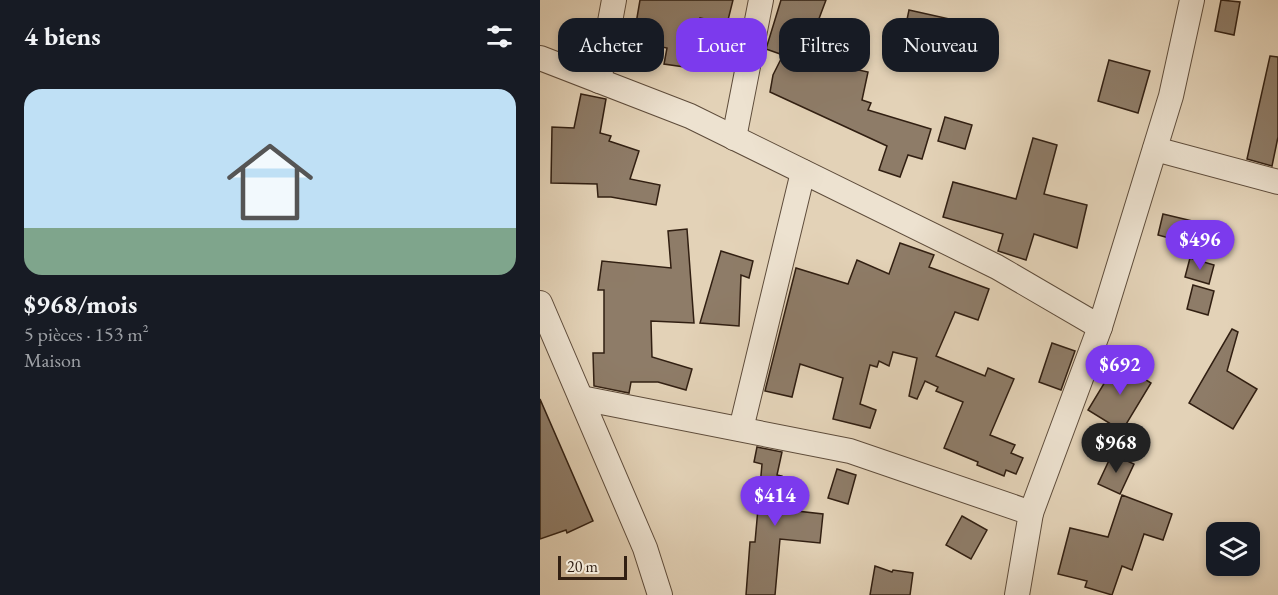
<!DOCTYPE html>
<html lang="fr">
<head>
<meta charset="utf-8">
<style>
  :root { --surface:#171b24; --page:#20242c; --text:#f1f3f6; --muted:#9ea1a6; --accent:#7c3aed }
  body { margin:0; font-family:"EB Garamond",serif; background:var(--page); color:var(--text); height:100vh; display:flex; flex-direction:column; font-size:22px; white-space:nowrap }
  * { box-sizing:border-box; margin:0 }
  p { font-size:20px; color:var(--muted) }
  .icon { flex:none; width:33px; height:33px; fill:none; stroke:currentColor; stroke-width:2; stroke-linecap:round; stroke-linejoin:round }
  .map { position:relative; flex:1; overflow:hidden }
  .drawer { display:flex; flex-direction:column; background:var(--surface); width:540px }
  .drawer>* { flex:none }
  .hud { position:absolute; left:18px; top:18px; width:570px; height:54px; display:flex; gap:12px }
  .fabs { position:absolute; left:666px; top:522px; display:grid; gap:12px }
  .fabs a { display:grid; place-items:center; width:54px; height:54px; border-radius:12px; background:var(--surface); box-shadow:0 3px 9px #0003; font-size:30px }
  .scale { position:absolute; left:18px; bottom:15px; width:69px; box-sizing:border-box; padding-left:6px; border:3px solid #311f12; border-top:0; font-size:16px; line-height:21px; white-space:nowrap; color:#311f12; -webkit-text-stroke:4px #ede2d0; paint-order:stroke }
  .price { position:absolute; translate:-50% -51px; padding:0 14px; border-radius:21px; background:var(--accent); color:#fff; font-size:20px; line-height:39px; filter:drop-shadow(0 2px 3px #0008) }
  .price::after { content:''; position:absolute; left:50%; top:36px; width:18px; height:14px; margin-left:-9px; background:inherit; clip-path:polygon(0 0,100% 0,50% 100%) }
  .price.selected { background:#222; color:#fff }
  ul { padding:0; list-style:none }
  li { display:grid; align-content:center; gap:12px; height:318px; padding:0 24px }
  li span { display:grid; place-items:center; height:186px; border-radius:18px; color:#555 }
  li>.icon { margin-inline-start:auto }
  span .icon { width:108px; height:108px; fill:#fffc; stroke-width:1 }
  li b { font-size:26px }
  h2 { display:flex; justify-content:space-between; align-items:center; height:72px; padding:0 24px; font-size:26px }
  .pill { padding:0 21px; border-radius:18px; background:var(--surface); box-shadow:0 3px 9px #0003; font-size:21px; line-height:54px }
  .pill.selected { background:var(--accent); color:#fff }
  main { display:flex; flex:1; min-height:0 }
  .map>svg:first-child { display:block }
</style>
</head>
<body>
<main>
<section class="drawer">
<h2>4 biens<svg class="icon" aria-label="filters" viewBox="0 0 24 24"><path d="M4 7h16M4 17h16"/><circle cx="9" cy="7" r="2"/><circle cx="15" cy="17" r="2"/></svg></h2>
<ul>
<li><span style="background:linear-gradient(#bfe0f5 75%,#7fa58c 0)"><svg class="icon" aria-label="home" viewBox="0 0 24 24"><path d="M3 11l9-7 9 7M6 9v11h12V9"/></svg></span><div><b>$968/mois</b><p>5 pièces · 153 m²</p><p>Maison</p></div></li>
</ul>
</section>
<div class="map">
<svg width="738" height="595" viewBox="0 0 738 595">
  <rect width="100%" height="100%" fill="#e3d2b7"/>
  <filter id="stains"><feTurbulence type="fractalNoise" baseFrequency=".00333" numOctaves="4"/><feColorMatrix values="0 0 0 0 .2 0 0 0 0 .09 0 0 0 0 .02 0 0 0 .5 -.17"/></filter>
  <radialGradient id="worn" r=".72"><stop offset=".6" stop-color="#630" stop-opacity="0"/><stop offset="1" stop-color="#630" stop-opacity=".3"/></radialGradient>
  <g fill="#8e7c68" stroke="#311f12" stroke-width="1.5">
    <path d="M 100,0 L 193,0 L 187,24 L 160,18 L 151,68 L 124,64 L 127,48 L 93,41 Z"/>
    <path d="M 241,0 L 286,0 L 277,24 L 321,33 L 314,69 L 328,72 L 322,100 L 331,103 L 328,110 L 391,129 L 382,159 L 368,155 L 360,177 L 339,170 L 347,146 L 230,92 L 233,75 L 243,55 L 226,49 Z"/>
    <path d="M 681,0 L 700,2 L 694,35 L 675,31 Z"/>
    <path d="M 369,10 L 423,22 L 417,47 L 364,34 Z"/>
    <path d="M 730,56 L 738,57 L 738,137 L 732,166 L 707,159 Z"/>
    <path d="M 569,60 L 610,71 L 598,113 L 558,101 Z"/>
    <path d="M 41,94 L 66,99 L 60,133 L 71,136 L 69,141 L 99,151 L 90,179 L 120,185 L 116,205 L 71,197 L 58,197 L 57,184 L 11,183 L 12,127 L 34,128 Z"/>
    <path d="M 405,117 L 432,125 L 425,149 L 398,141 Z"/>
    <path d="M 493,138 L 517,145 L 504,194 L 547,205 L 537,248 L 494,234 L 486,260 L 458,251 L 463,234 L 403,217 L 413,182 L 476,199 Z"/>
    <path d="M 623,214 L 661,223 L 655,245 L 618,235 Z"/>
    <path d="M 147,229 L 154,323 L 111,321 L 112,357 L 152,369 L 146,390 L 118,382 L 91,382 L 89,393 L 54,386 L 53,353 L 64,353 L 64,290 L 58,290 L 62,261 L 131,268 L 128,231 Z"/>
    <path d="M 360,243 L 394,255 L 389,267 L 449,289 L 438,320 L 415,312 L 396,356 L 445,376 L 448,368 L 474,379 L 450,435 L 475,445 L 471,453 L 483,458 L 476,474 L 466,470 L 464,476 L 437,465 L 438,462 L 404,448 L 423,402 L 396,391 L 398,387 L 385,381 L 377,399 L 369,396 L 377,358 L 353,352 L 349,366 L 339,361 L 337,367 L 330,365 L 320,404 L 336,410 L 330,428 L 293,419 L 303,378 L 260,364 L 252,397 L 225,391 L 256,268 L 308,284 L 317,260 L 349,274 Z"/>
    <path d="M 181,251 L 213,261 L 209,278 L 201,275 L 199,326 L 160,323 Z"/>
    <path d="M 650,258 L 674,265 L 669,284 L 645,277 Z"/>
    <path d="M 653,285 L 674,291 L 668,315 L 647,309 Z"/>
    <path d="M 692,329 L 698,332 L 687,371 L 717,389 L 693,429 L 649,403 Z"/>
    <path d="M 512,343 L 535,351 L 521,390 L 499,382 Z"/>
    <path d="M 577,362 L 611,383 L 582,431 L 548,410 Z"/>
    <path d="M 0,399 L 53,521 L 27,533 L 26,530 L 0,539 Z"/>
    <path d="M 217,447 L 242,452 L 237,475 L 242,476 L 239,509 L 283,514 L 280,543 L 240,539 L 235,595 L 206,595 L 210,542 L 215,542 L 222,464 L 214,462 Z"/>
    <path d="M 572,454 L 594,464 L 580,494 L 558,484 Z"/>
    <path d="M 297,469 L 316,475 L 308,504 L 288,498 Z"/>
    <path d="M 582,495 L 632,514 L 623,540 L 604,534 L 592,570 L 582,566 L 572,595 L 545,587 L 547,581 L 518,574 L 530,528 L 568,537 Z"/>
    <path d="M 422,516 L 447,530 L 431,559 L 406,545 Z"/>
    <path d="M 335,566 L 352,572 L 353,570 L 373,573 L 370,595 L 330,595 Z"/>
  </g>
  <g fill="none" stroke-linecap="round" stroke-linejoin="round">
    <g stroke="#5e4c3b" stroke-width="26">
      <g id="minor">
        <path d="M 0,58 L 150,116 L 457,267 L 560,327 L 631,96 L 652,0"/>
        <path d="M 59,81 L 74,0"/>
        <path d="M 194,138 L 221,0"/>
        <path d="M 615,149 L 738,182"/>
        <path d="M 0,303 L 105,548 L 120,595"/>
        <path d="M 41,398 L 310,451 L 491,513 L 477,595"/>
        <path d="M 201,429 L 263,172"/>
        <path d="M 491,513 L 560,327"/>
      </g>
    </g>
    <use href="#minor" stroke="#ede2d0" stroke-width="24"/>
  </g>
  <rect width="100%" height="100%" filter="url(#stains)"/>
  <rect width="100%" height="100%" fill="url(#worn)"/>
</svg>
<div class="fabs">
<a><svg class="icon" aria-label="layers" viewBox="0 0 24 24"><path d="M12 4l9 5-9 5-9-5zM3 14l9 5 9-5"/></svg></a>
</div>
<div class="scale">20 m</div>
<b class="price" style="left:660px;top:271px">$496</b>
<b class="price" style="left:580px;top:396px">$692</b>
<b class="price selected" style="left:576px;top:474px">$968</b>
<b class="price" style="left:235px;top:527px">$414</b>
<div class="hud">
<a class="pill">Acheter</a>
<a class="pill selected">Louer</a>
<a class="pill">Filtres</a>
<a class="pill">Nouveau</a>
</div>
</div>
</main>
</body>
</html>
